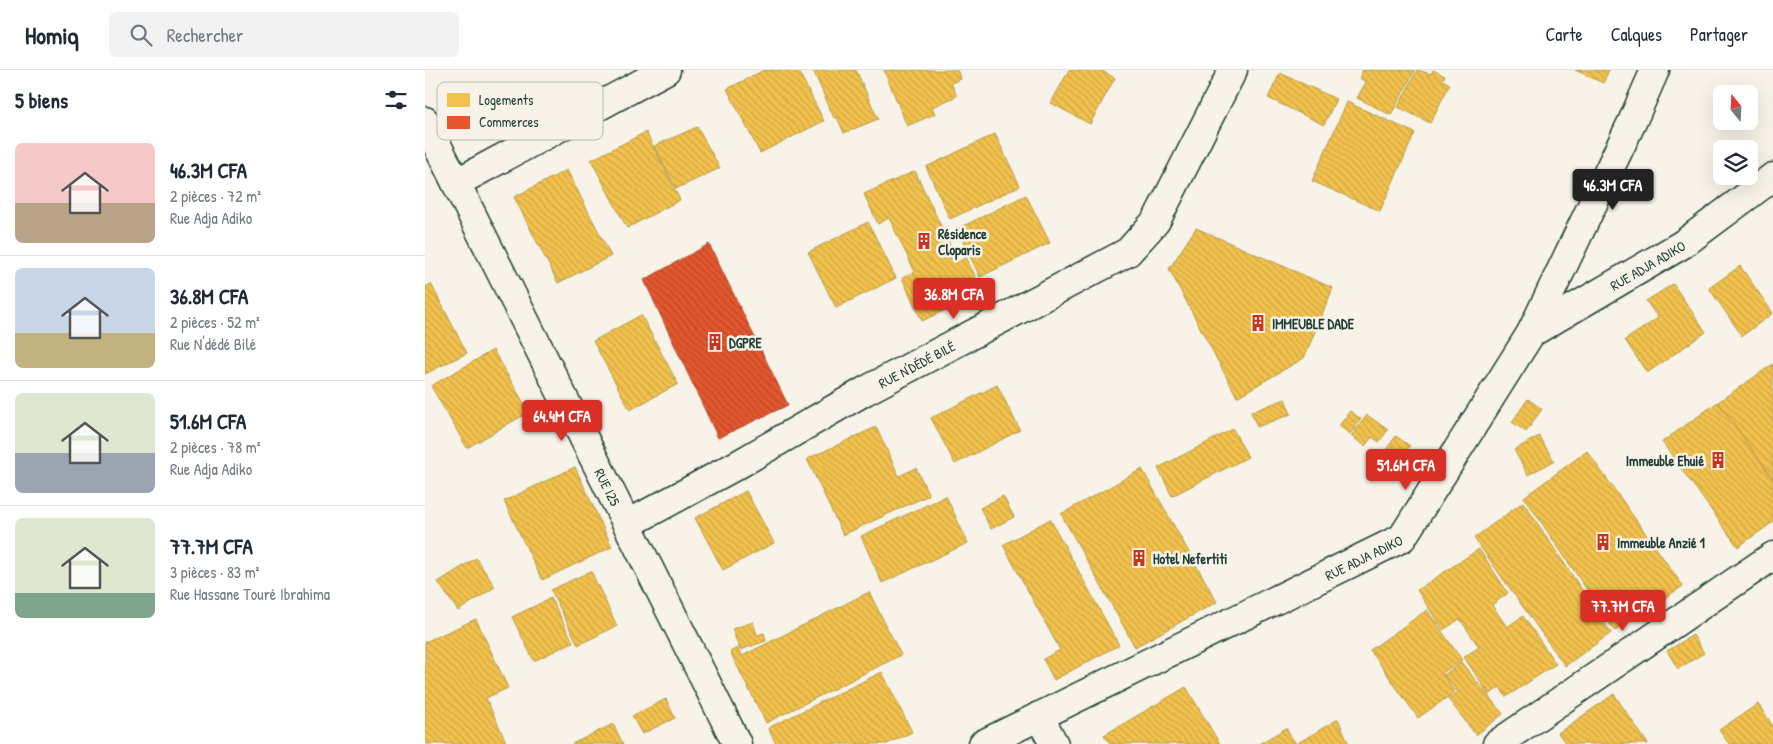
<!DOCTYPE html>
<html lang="fr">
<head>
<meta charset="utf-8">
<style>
  :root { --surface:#fff; --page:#f2f2f3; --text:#1f2937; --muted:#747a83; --line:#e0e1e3; --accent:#d93025 }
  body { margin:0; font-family:"Patrick Hand",sans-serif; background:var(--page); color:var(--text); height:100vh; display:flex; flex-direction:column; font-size:19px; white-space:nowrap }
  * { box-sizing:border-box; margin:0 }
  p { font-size:16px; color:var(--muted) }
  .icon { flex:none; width:28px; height:28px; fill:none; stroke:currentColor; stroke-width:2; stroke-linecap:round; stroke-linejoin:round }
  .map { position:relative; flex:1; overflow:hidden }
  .panel { display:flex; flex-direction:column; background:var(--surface); width:425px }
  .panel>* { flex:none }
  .needle { width:32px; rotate:342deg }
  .fabs { position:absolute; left:1288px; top:15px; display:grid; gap:10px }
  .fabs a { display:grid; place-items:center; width:45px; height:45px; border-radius:8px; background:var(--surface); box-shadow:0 5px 20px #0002; font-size:25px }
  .price { position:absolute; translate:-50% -42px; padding:0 11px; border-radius:5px; background:var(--accent); color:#fff; font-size:16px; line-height:32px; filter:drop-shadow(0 1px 2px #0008) }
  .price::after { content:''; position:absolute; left:50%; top:30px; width:15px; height:11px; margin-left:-8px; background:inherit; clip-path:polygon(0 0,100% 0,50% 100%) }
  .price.on { background:#222; color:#fff }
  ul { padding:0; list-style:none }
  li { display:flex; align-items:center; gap:15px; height:125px; padding:0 15px }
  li+li { border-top:1px solid var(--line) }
  li span { display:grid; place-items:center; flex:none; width:140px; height:100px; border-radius:8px; color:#555 }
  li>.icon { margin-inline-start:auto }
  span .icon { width:60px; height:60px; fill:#fffc; stroke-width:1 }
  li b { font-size:21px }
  h2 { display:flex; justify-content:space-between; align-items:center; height:60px; padding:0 15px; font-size:21px }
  header { display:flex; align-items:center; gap:30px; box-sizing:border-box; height:70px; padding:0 25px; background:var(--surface); border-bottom:1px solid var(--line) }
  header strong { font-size:24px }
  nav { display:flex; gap:28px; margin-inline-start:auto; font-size:18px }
  .search { width:350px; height:45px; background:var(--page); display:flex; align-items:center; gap:12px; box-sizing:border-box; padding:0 18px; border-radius:8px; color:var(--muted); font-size:19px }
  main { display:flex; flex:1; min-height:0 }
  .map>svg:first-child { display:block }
</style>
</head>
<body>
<header>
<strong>Homiq</strong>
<div class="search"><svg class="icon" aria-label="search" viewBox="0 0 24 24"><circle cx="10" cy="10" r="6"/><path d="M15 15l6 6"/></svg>Rechercher</div>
<nav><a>Carte</a><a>Calques</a><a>Partager</a></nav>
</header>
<main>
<section class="panel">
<h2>5 biens<svg class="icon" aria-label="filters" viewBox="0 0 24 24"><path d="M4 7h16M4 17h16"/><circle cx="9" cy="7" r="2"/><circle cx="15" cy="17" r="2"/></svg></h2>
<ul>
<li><span style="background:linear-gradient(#f6c9c9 60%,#b9a48a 0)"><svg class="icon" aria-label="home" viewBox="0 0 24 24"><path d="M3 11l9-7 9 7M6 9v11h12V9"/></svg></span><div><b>46.3M CFA</b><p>2 pièces · 72 m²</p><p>Rue Adja Adiko</p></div></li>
<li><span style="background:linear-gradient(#c9d6e8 65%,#c2b280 0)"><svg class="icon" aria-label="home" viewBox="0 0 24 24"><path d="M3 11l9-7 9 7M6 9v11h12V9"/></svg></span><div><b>36.8M CFA</b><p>2 pièces · 52 m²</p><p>Rue N'dédé Bilé</p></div></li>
<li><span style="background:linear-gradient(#dfe7d0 60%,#9aa5b1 0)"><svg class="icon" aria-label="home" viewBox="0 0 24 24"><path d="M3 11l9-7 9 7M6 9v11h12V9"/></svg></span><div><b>51.6M CFA</b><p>2 pièces · 78 m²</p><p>Rue Adja Adiko</p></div></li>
<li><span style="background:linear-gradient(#dfe7d0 75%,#7fa58c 0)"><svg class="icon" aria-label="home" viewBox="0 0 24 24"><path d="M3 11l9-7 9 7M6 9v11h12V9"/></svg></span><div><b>77.7M CFA</b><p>3 pièces · 83 m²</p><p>Rue Hassane Touré Ibrahima</p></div></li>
</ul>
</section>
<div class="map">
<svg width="1348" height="674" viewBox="0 0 1348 674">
  <defs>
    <pattern id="homes-back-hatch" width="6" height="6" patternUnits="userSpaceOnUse" patternTransform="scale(1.25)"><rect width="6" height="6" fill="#f2c14e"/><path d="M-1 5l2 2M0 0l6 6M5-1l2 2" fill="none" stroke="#cfa745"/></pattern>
    <pattern id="shops-back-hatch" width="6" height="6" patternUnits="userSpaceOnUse" patternTransform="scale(1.25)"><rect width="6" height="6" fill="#e4572e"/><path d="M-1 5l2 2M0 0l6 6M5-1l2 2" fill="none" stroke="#b84928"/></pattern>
  </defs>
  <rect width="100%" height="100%" fill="#f7f3e8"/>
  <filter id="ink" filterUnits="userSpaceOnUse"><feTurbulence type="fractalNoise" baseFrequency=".02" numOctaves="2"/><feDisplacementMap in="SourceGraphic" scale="10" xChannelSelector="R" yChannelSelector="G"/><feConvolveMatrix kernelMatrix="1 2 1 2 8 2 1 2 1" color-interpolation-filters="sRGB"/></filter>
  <g filter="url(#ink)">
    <g fill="url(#homes-back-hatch)" stroke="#b39946">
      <path d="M 339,0 L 373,0 L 399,51 L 335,83 L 302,19 Z"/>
      <path d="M 388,0 L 431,0 L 453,49 L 419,63 L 412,47 L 409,48 Z"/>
      <path d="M 459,0 L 532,0 L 536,9 L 526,13 L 532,26 L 507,37 L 510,44 L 482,56 Z"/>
      <path d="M 644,0 L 675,0 L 690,8 L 665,54 L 626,33 Z"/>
      <path d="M 938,0 L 990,0 L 966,45 L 932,28 L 941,12 L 934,8 Z"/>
      <path d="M 992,0 L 1006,4 L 1008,0 L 1020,6 L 1017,10 L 1025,14 L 1005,53 L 973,37 Z"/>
      <path d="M 1150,0 L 1184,0 L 1178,13 Z"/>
      <path d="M 855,3 L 911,29 L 899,55 L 843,28 Z"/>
      <path d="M 922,32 L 990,63 L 955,141 L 887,111 Z"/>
      <path d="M 272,57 L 295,98 L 251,119 L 229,76 Z"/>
      <path d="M 221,62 L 255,130 L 202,158 L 166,90 Z"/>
      <path d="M 570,64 L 595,116 L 525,149 L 501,97 Z"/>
      <path d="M 142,100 L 186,186 L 133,213 L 89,127 Z"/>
      <path d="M 490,101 L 533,192 L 541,187 L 555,216 L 546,220 L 549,226 L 497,251 L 477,208 L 490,202 L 464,148 L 453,154 L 439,124 Z"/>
      <path d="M 601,125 L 625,173 L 555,207 L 532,159 Z"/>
      <path d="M 443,152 L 471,208 L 411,238 L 383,182 Z"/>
      <path d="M 771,158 L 908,218 L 879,288 L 812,327 L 744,199 Z"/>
      <path d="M 1315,196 L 1348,243 L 1317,266 L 1284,218 Z"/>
      <path d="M 6,214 L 42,283 L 0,304 L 0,217 Z"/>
      <path d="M 1248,214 L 1281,262 L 1222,303 L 1200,270 L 1233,248 L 1221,231 Z"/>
      <path d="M 216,245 L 253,314 L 205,340 L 168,271 Z"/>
      <path d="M 68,280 L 104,342 L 42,378 L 6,316 Z"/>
      <path d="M 1348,294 L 1348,409 L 1293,332 Z"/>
      <path d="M 572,315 L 595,360 L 530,394 L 506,348 Z"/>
      <path d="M 860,329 L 866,344 L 832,357 L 826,342 Z"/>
      <path d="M 1103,329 L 1117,339 L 1101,362 L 1087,352 Z"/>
      <path d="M 1293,332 L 1348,409 L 1348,452 L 1313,477 L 1237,372 Z"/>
      <path d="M 925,341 L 936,349 L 925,364 L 914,356 Z"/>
      <path d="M 942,345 L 963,360 L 954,372 L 947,367 L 940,376 L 926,366 Z"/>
      <path d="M 451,357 L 474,406 L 491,398 L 504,425 L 418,465 L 382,389 Z"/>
      <path d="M 808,359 L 823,387 L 747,426 L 733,398 Z"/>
      <path d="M 971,366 L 985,376 L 968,398 L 955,388 Z"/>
      <path d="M 1114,366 L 1129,391 L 1103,405 L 1089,380 Z"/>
      <path d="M 1162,381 L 1258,516 L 1190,561 L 1099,427 Z"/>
      <path d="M 150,397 L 187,477 L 117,510 L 79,431 Z"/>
      <path d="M 717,399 L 792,532 L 710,577 L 636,444 Z"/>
      <path d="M 321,421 L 349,473 L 298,500 L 270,448 Z"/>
      <path d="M 521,426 L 543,473 L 457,513 L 436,466 Z"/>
      <path d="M 578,426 L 589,447 L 566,459 L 555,438 Z"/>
      <path d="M 1098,432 L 1186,563 L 1140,596 L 1049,468 Z"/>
      <path d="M 625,449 L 694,575 L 629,610 L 618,589 L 635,580 L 578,475 Z"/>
      <path d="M 1054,479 L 1083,523 L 1067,535 L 1082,557 L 1098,546 L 1131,594 L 1081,627 L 1075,617 L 1064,625 L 1039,587 L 1054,577 L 1035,549 L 1018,560 L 992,520 Z"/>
      <path d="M 51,488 L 70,517 L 33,541 L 13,512 Z"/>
      <path d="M 166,501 L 192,556 L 153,575 L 126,520 Z"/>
      <path d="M 444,522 L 476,585 L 341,653 L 305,582 L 312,578 L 317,586 Z"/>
      <path d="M 126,528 L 148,572 L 109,591 L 87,547 Z"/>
      <path d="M 1002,540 L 1037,590 L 1017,603 L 1030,622 L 993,648 L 945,580 Z"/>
      <path d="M 51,549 L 83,618 L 61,628 L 82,674 L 0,674 L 0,572 Z"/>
      <path d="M 328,552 L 332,565 L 339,563 L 341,571 L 315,580 L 307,559 Z"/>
      <path d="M 1268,565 L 1279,583 L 1253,599 L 1242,581 Z"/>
      <path d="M 1036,592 L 1078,644 L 1051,665 L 1023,629 L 1033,622 L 1019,605 Z"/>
      <path d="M 457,602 L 487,662 L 462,674 L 351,674 L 343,658 Z"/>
      <path d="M 761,617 L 795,674 L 685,674 L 679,665 Z"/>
      <path d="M 1189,624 L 1223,674 L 1141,674 L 1133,663 Z"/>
      <path d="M 241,629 L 250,648 L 217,664 L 207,646 Z"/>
      <path d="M 1333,634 L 1348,656 L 1348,674 L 1304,674 L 1294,660 Z"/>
      <path d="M 913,649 L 924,674 L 834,674 L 861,658 L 871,674 Z"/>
      <path d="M 188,654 L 198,674 L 147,674 Z"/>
    </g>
    <path fill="url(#shops-back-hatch)" stroke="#a94f30" d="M 284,174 L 363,335 L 293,368 L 219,210 Z"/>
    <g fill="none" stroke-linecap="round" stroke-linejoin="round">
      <g stroke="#1f3d34" stroke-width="31">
        <g id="street">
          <path id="s1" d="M 0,51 L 312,674"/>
          <path d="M 31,113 L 241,0"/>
          <path d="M 1106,263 L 1208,50 L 1230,0"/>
          <path id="s2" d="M 203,454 L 314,394 L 440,321 L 703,182 L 731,151 L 808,0"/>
          <path d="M 614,646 L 629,674"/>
          <path id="s3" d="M 558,674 L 977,468 L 1106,263 L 1258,174 L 1348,107"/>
          <path d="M 1072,674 L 1348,486"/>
        </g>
      </g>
      <use href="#street" stroke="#f7f3e8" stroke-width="28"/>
    </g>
  </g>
  <defs>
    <g id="building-bare" transform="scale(1.35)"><path d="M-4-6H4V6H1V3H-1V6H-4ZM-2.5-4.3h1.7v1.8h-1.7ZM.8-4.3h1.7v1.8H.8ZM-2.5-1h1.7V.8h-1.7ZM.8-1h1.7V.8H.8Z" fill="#c8321e" stroke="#f7f3e8" stroke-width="2.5" paint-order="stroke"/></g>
  </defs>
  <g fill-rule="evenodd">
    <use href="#building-bare" x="499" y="171"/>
    <use href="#building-bare" x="833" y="253"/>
    <use href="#building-bare" x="290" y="272"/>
    <use href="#building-bare" x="1293" y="390"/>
    <use href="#building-bare" x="1178" y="472"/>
    <use href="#building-bare" x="714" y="488"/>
  </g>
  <g text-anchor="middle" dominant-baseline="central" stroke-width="5" stroke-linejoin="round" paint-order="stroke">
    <g font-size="14" font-weight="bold" fill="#1f3d34" stroke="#f7f3e8" text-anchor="start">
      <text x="513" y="163">Résidence<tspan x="513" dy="16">Cloparis</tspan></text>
      <text x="847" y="253">IMMEUBLE DADE</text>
      <text x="304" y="272">DGPRE</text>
      <text x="1279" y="390" text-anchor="end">Immeuble Ehuié</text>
      <text x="1192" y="472">Immeuble Anzié 1</text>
      <text x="728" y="488">Hotel Nefertiti</text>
    </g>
    <g font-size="14" fill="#1f3d34" stroke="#f7f3e8">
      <text stroke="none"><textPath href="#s3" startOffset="844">RUE ADJA ADIKO</textPath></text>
      <text stroke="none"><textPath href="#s2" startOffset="330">RUE N'DÉDÉ BILÉ</textPath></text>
      <text stroke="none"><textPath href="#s1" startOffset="409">RUE I25</textPath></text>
      <text stroke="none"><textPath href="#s3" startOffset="424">RUE ADJA ADIKO</textPath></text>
    </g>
  </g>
  <rect x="12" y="12" width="166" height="58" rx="8" fill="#f7f3e8" stroke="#b6bcb2" stroke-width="1"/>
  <rect x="22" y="23" width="23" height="14" fill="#f2c14e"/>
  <rect x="22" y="46" width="23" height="13" fill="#e4572e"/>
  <g font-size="14" fill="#1f3d34">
    <text x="54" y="35">Logements</text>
    <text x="54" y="57">Commerces</text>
  </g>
</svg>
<div class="fabs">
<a><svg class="needle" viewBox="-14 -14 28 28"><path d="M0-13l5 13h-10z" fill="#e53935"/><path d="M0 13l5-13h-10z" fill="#747a83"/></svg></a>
<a><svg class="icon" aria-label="layers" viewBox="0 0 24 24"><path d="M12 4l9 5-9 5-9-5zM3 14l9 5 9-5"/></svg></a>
</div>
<b class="price on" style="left:1188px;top:141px">46.3M CFA</b>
<b class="price" style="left:529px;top:250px">36.8M CFA</b>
<b class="price" style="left:137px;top:372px">64.4M CFA</b>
<b class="price" style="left:981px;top:421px">51.6M CFA</b>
<b class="price" style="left:1198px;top:562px">77.7M CFA</b>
</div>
</main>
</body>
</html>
